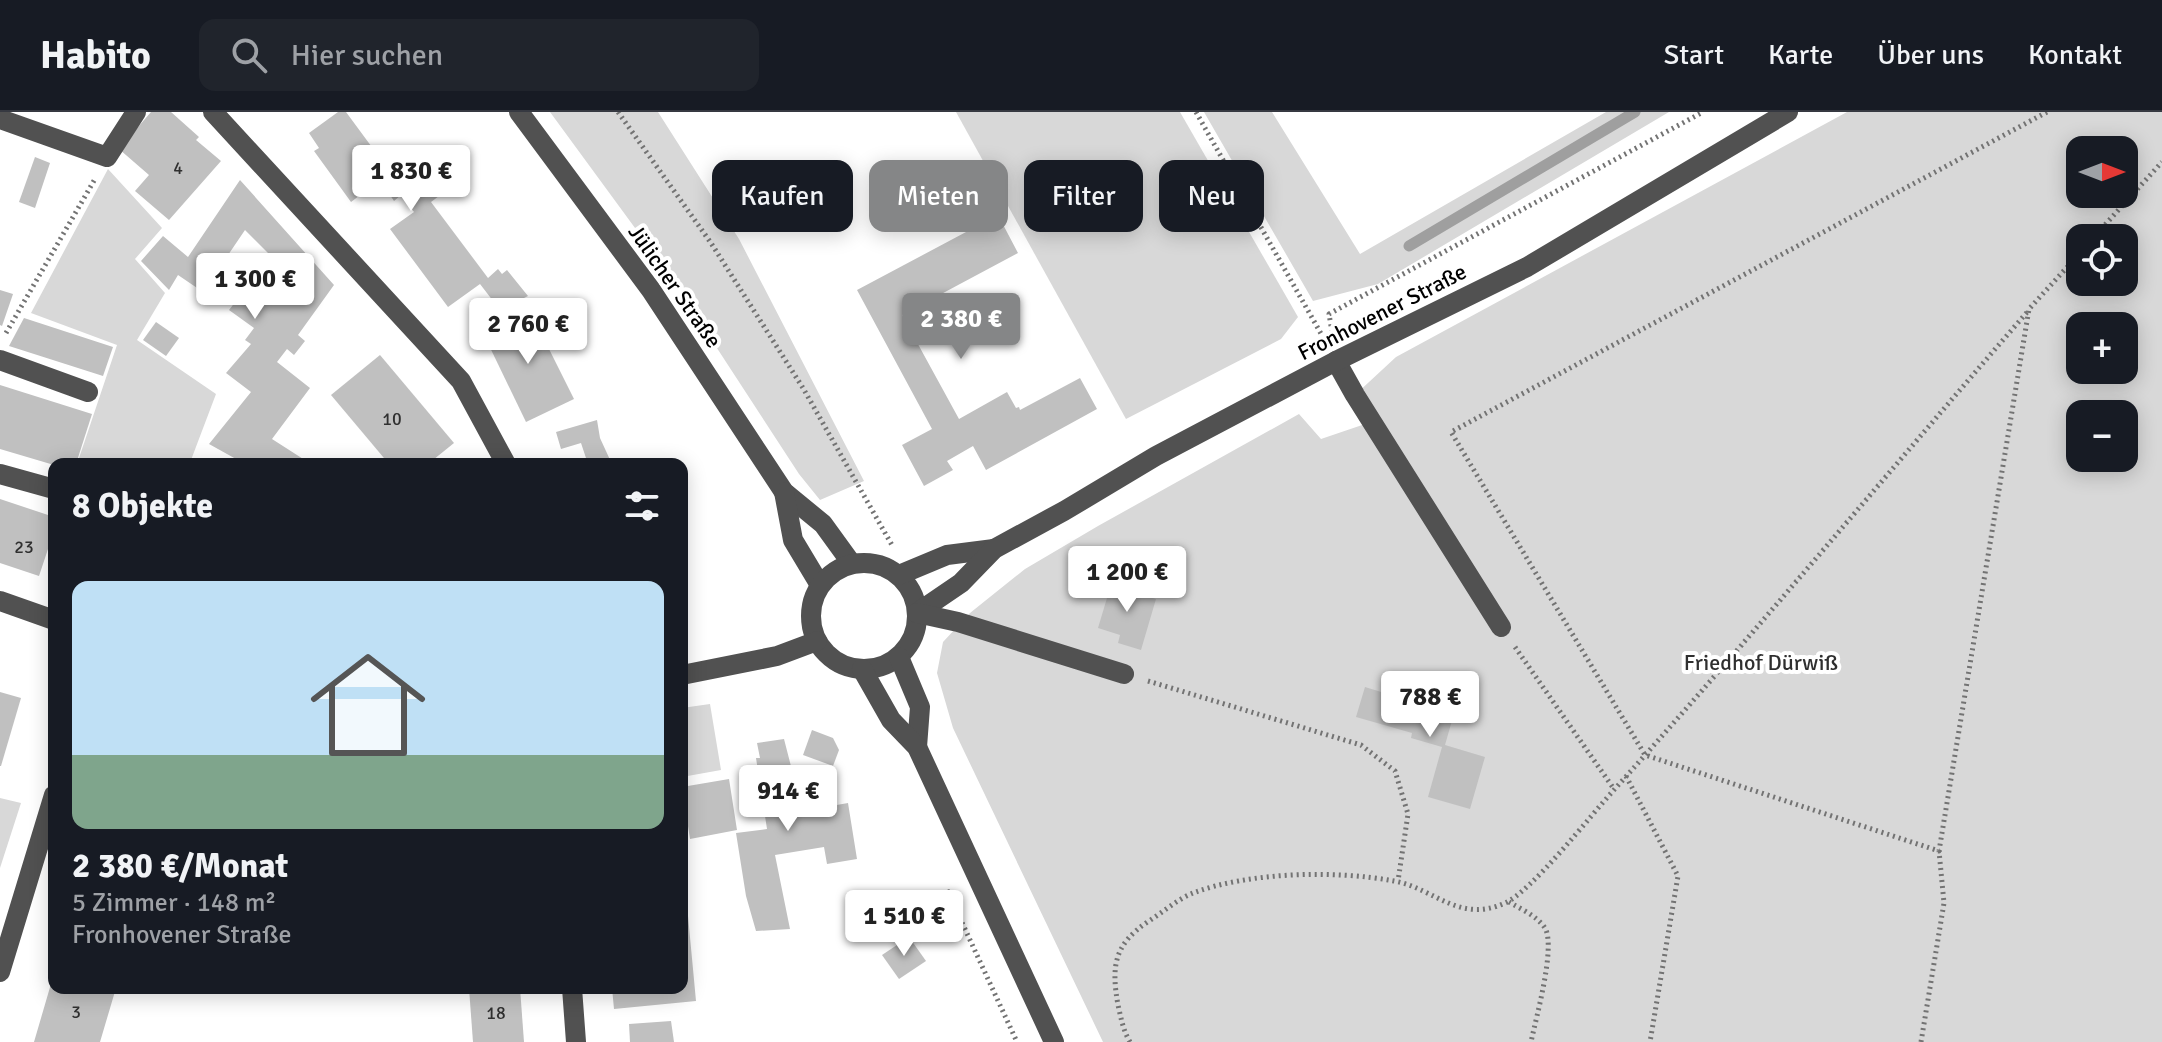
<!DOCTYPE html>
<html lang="de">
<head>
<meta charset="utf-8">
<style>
  :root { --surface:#171b24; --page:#20242c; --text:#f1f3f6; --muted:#9ea1a6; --line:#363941; --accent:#858687 }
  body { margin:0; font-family:Signika,sans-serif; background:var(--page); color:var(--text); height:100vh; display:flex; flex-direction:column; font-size:30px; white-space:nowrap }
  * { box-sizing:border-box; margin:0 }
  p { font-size:26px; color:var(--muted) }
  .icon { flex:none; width:44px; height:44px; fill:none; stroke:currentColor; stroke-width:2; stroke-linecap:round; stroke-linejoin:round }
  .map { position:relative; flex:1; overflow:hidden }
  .drawer { position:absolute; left:48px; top:346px; width:640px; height:536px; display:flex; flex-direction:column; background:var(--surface); border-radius:16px; box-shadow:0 4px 20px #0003 }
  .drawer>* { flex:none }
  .hud { position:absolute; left:712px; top:48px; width:760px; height:72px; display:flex; gap:16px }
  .needle { width:52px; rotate:90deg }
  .buttons { position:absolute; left:2066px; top:24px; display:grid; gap:16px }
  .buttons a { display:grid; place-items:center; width:72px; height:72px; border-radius:16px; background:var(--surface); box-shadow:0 4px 20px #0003; font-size:40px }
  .price { position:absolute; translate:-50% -68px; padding:0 18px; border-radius:8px; background:#fff; color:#222; font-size:26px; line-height:52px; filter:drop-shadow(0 2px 4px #0008) }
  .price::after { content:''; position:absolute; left:50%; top:48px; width:24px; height:18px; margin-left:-12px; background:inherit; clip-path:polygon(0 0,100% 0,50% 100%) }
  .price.active { background:var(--accent); color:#fff }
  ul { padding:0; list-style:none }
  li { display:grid; align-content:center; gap:16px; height:424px; padding:0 24px }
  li+li { border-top:2px solid var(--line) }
  li span { display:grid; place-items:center; height:248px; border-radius:16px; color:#555 }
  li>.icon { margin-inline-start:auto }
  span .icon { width:144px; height:144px; fill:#fffc; stroke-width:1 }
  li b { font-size:34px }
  h2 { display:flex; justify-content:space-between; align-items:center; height:96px; padding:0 24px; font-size:34px }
  .tag { padding:0 28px; border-radius:16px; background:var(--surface); box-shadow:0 4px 20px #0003; font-size:28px; line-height:72px }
  .tag.active { background:var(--accent); color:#fff }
  header { display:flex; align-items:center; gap:48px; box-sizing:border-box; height:112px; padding:0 40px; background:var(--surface); border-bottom:2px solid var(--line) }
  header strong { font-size:38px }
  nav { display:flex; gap:44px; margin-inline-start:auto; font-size:28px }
  .search { width:560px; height:72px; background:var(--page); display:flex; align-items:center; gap:20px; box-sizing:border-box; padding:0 28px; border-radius:16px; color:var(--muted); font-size:30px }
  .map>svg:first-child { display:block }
</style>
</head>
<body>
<header>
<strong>Habito</strong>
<div class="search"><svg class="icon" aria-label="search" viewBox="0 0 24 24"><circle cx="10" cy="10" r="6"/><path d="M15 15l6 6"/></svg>Hier suchen</div>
<nav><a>Start</a><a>Karte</a><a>Über uns</a><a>Kontakt</a></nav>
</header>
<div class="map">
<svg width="2162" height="930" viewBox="0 0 2162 930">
  <rect width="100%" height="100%" fill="#fff"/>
  <g fill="#d8d8d8" fill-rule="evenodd">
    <path d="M 550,0 L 658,0 L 739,127 L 864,369 L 820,388 L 799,362 L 668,161 Z"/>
    <path d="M 956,0 L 1180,0 L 1298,205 L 1281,227 L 1126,307 Z"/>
    <path d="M 1204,0 L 1272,0 L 1360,142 L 1606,0 L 1669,0 L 1378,172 L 1313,189 Z"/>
    <path d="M 1847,0 L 2162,0 L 2162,930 L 1103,930 L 953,616 L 937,561 L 943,530 L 970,501 L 1025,457 L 1098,414 L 1299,302 L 1321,327 L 1371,310 L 1355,283 L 1396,245 ZM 2080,38 L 2124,38 L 2124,82 L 2080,82 ZM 2080,126 L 2124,126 L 2124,170 L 2080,170 ZM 2080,214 L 2124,214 L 2124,258 L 2080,258 ZM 2080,302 L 2124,302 L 2124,346 L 2080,346 Z"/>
    <path d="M 108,57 L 162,116 L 135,147 L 165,181 L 137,228 L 216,282 L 191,348 L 204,352 L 77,352 L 117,233 L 31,201 Z"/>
    <path d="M 710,592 L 721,658 L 682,665 L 682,596 Z"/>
    <path d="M 0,686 L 21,691 L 0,756 Z"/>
  </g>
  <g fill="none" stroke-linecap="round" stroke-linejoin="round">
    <path stroke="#9f9f9f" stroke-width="11" d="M 1409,134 L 1635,0"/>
  </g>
  <g fill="#c0c0c0">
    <path d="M 151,0 L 171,0 L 199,25 L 196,28 L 221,49 L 169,108 L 135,79 L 149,63 L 119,37 Z"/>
    <path d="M 338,0 L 346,0 L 391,61 L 419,40 L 447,78 L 431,90 L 488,166 L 498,157 L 502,162 L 507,158 L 528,184 L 500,198 L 480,172 L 448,195 L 390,117 L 414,100 L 401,83 L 394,89 L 380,68 L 351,90 L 314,39 L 319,36 L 309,21 Z"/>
    <path d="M 35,45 L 50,51 L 35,96 L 19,90 Z"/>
    <path d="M 240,68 L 334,173 L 298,223 L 305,229 L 294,243 L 287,237 L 277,250 L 310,276 L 272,327 L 311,352 L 235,352 L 236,347 L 209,332 L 251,280 L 226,261 L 251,232 L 245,228 L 254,216 L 229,198 L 256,163 L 266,171 L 279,152 L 245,118 L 203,180 L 178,163 L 169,178 L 141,149 L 163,124 L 188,145 Z"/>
    <path d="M 998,103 L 1018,141 L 902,203 L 959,307 L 1007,280 L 1016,296 L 1019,295 L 1020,298 L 1080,266 L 1097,297 L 986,358 L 973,334 L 947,349 L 953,358 L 924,374 L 902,333 L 932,317 L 857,178 Z"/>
    <path d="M 0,178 L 13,182 L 2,214 L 0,213 Z"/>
    <path d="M 530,199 L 574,287 L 526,310 L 483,221 Z"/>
    <path d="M 24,206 L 113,235 L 103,264 L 9,234 Z"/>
    <path d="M 156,210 L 179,226 L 166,244 L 143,228 Z"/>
    <path d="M 380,243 L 454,331 L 428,352 L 389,352 L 331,283 Z"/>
    <path d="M 0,273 L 92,302 L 76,352 L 54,353 L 0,337 Z"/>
    <path d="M 597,308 L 600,326 L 611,350 L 588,352 L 581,331 L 561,337 L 556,320 Z"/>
    <path d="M 0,387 L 54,405 L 54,419 L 39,464 L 0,451 Z"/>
    <path d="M 1113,466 L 1138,473 L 1136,481 L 1156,487 L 1141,538 L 1118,531 L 1120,523 L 1098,516 Z"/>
    <path d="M 1425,574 L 1459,584 L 1445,633 L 1485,645 L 1470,697 L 1428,685 L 1442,635 L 1411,626 L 1412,621 L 1356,605 L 1365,575 L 1420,592 Z"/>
    <path d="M 0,580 L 21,586 L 1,654 L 0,654 Z"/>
    <path d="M 812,618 L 833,626 L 839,638 L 833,654 L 803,643 Z"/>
    <path d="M 784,627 L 793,662 L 814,658 L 820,696 L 848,691 L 857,747 L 827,752 L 824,735 L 775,743 L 790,817 L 756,819 L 746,784 L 736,721 L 767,717 L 756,646 L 760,646 L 757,631 Z"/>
    <path d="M 729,667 L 737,718 L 690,727 L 682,675 Z"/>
    <path d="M 688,804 L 696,889 L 614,897 L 612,876 L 682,876 L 682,805 Z"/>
    <path d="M 909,825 L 926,849 L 899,867 L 882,843 Z"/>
    <path d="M 53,865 L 54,876 L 116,876 L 100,930 L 34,930 Z"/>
    <path d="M 469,876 L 520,876 L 524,930 L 473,930 Z"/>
    <path d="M 671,909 L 674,930 L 630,930 L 629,912 Z"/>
  </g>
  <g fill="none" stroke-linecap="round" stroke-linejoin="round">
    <g stroke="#737373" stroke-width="5" stroke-dasharray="2 4" stroke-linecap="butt">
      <path d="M 618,0 L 711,131 L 803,276 L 893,435"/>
      <path d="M 1196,0 L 1324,227"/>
      <path d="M 2047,0 L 1451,320 L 1645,643 L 1939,739 L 2029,197 L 2080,141"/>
      <path d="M 2093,126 L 2162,50"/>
      <path d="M 1332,220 L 1329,202 L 1703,0"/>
      <path d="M 6,221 L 95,67"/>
      <path d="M 1515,535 L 1614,677"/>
      <path d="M 1148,569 L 1361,633 L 1395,659 L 1408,702 L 1398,769"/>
      <path d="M 1626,664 L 1678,764 L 1650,930"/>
      <path d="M 947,778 L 1017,930"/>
      <path d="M 1509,790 C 1521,797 1537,804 1545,816 C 1556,835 1536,906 1531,930"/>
      <path d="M 1130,930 C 1123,918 1121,906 1118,893 C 1111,854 1114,832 1149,809 C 1163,800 1178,787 1193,781 C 1249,760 1335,758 1394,769 C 1434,776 1459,812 1505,791 C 1531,780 1591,703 1613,679 C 1755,521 1890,358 2029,198"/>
      <path d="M 1921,930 L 1944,791 L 1939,739"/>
    </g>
    <g stroke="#515151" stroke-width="20">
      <path d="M 213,0 L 461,269 L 506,352"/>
      <path d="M 519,0 L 651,178 L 784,380 L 823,412 L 852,452"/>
      <path d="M 0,7 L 107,45 L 136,0"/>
      <path d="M 0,248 L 88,280"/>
      <path d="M 1336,249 L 1355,283 L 1501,515"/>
      <path d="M 0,362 L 54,377"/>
      <path d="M 784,380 L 793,428 L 820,473"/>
      <circle cx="864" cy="504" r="53"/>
      <path d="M 899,463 L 947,443 L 994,437"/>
      <path d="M 0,489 L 54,508"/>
      <path d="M 917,501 L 961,471 L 994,437 L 1064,399 L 1156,344 L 1336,249 L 1527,155 L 1788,0"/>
      <path d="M 917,501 L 958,510 L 1124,562"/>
      <path d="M 899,545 L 920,595 L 917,635"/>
      <path d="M 862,557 L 891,608 L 917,635 L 1054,930"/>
      <path d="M 682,563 L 777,544 L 817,529"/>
      <path d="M 0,860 L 54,683"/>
      <path d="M 572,876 L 576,930"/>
    </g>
  </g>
  <g text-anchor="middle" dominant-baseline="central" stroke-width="8" stroke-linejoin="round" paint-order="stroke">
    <g font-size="18" fill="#303030">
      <text x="178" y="56">4</text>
      <text x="392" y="307">10</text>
      <text x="24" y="435">23</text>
      <text x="76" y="900">3</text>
      <text x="496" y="901">18</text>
    </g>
    <g font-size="22" fill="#000" stroke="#fff">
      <text transform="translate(675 174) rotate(55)">Jülicher Straße</text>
      <text transform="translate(1382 200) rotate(-27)">Fronhovener Straße</text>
    </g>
    <g font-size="22" fill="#2f2f2f" stroke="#fff">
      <text x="1761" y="550">Friedhof Dürwiß</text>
    </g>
  </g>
</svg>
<div class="buttons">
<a><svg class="needle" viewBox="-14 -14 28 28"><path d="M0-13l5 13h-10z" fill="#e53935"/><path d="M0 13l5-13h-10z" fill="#9ea1a6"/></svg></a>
<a><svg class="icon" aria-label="locate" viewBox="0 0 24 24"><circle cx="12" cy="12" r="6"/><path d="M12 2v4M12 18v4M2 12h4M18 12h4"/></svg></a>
<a>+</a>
<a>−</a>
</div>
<b class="price" style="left:411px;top:101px">1 830 €</b>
<b class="price" style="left:255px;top:209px">1 300 €</b>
<b class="price active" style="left:961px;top:249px">2 380 €</b>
<b class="price" style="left:528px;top:254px">2 760 €</b>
<b class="price" style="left:1127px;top:502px">1 200 €</b>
<b class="price" style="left:1430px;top:627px">788 €</b>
<b class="price" style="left:788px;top:721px">914 €</b>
<b class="price" style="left:904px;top:846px">1 510 €</b>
<div class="hud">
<a class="tag">Kaufen</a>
<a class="tag active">Mieten</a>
<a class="tag">Filter</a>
<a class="tag">Neu</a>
</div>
<section class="drawer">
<h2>8 Objekte<svg class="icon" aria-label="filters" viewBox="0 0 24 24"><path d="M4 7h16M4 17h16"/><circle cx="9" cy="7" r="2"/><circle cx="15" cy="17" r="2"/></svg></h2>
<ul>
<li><span style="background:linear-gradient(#bfe0f5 70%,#7fa58c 0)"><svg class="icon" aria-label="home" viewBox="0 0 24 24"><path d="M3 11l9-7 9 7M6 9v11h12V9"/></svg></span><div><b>2 380 €/Monat</b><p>5 Zimmer · 148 m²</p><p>Fronhovener Straße</p></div></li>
</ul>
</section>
</div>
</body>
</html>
